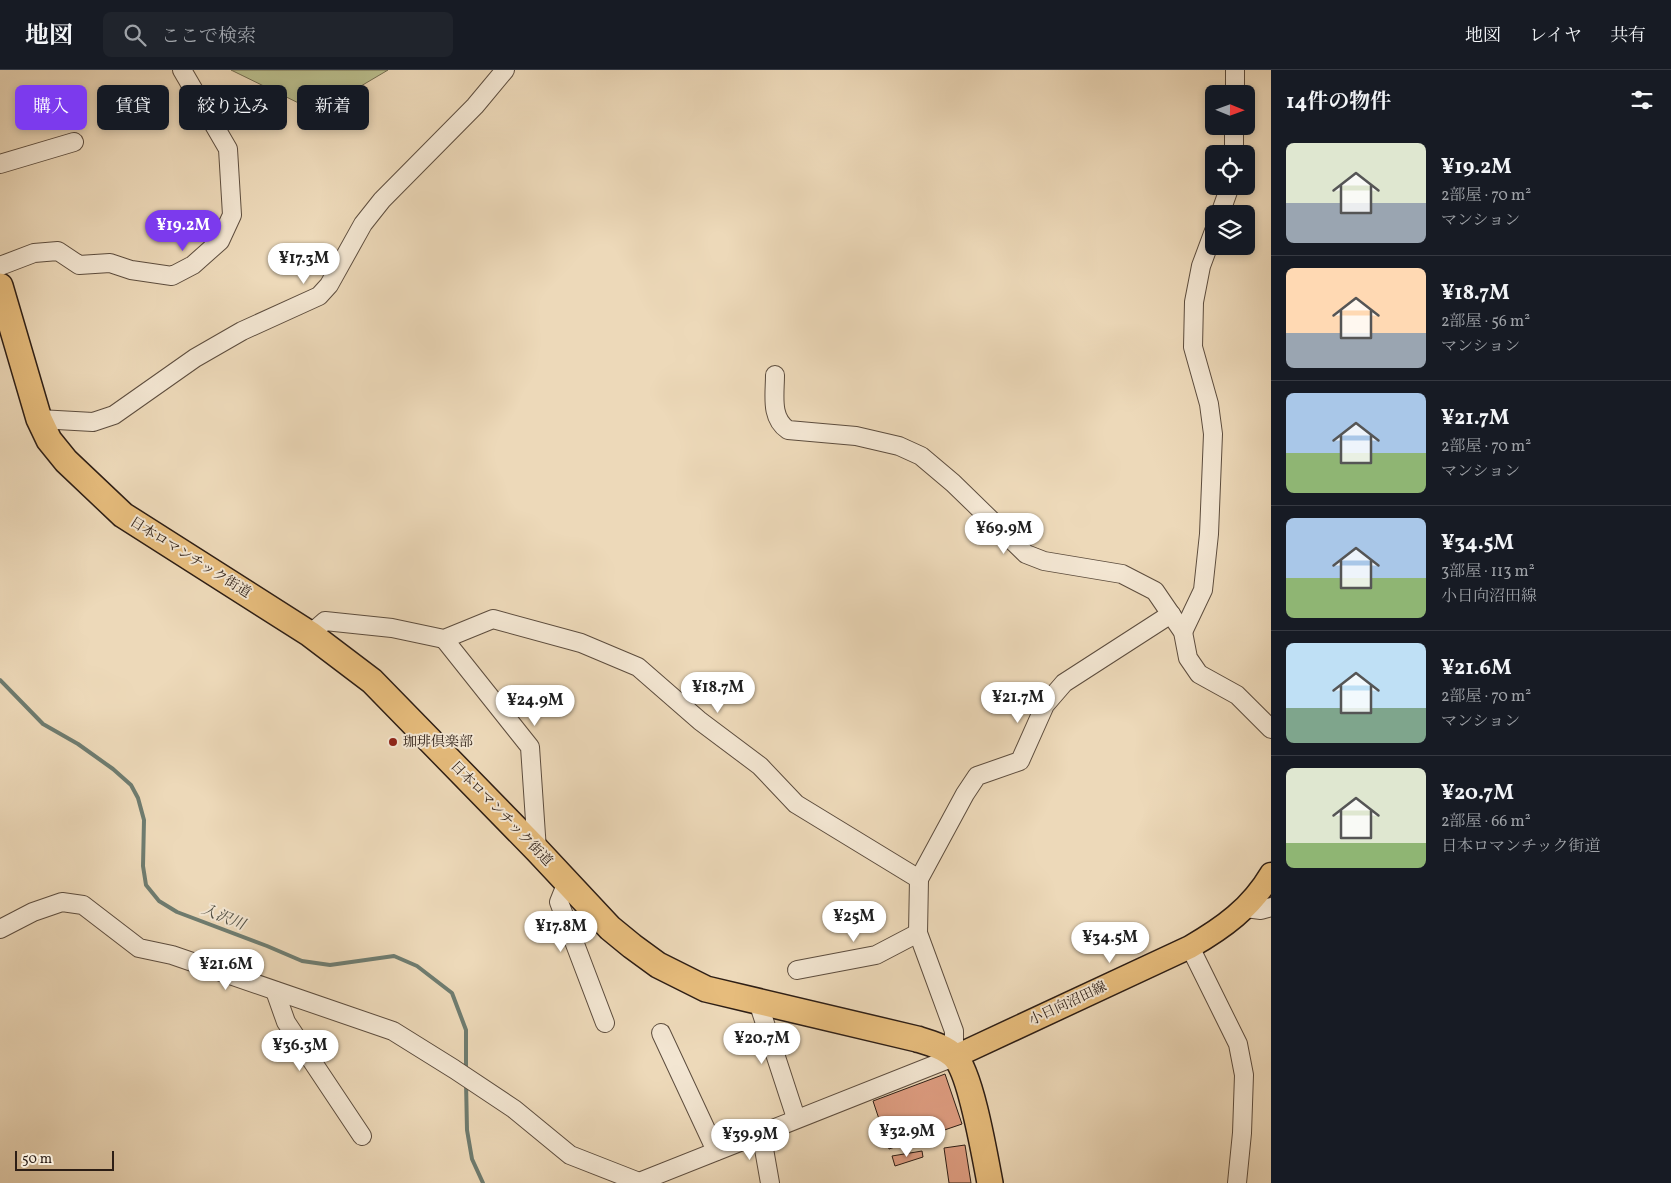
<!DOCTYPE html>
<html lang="ja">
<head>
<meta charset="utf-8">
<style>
  :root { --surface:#171b24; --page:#20242c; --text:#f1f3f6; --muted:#9ea1a6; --line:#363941; --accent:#7c3aed }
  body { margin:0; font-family:Vollkorn,"Noto Serif JP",serif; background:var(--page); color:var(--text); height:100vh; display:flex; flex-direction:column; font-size:19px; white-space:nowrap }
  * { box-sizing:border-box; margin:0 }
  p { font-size:16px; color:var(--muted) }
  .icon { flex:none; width:28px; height:28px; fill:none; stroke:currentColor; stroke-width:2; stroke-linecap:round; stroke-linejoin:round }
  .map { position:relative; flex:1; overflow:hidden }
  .sheet { display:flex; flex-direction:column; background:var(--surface); width:400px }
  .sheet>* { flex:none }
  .top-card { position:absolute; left:15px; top:15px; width:475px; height:45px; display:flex; gap:10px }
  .needle { width:32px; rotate:91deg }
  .tools { position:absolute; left:1205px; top:15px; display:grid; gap:10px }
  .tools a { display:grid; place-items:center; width:50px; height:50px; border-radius:8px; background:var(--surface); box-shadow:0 2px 8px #0003; font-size:25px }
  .scale { position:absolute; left:15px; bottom:12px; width:99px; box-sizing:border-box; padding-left:5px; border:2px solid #2d1e15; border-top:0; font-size:14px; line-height:18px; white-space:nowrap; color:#2d1e15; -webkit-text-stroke:4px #f3e6d2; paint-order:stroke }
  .price { position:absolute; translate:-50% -42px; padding:0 11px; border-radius:18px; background:#fff; color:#222; font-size:16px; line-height:32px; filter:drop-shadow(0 1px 2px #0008) }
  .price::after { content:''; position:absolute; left:50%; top:30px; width:15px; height:11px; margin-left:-8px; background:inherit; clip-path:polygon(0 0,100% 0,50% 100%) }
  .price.selected { background:var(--accent); color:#fff }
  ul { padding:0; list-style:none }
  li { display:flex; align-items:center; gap:15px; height:125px; padding:0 15px }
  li+li { border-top:1px solid var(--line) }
  li span { display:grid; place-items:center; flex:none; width:140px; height:100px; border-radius:8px; color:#555 }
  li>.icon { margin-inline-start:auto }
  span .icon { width:60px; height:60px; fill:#fffc; stroke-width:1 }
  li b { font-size:21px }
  h2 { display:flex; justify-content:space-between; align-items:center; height:60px; padding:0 15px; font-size:21px }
  .chip { padding:0 18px; border-radius:8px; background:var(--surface); box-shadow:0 2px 8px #0003; font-size:18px; line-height:45px }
  .chip.selected { background:var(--accent); color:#fff }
  header { display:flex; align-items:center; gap:30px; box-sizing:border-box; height:70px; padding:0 25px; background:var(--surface); border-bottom:1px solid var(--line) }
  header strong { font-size:24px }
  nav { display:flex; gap:28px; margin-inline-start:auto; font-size:18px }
  .search { width:350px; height:45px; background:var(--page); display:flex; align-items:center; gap:12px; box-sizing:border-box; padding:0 18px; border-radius:8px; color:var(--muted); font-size:19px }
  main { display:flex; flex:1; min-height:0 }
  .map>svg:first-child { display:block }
</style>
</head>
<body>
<header>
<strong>地図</strong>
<div class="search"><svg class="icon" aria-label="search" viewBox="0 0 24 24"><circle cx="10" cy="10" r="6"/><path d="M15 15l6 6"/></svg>ここで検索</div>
<nav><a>地図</a><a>レイヤ</a><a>共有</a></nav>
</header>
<main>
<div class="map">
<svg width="1271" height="1113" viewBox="0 0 1271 1113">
  <rect width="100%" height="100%" fill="#edd9b9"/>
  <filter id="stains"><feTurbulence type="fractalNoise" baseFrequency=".004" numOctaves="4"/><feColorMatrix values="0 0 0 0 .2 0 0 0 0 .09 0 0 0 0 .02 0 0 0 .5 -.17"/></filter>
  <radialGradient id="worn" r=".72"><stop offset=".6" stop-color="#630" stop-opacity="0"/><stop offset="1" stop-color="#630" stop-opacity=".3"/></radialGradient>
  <path fill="#babf8e" stroke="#746e52" d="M 231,0 L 388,0 L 317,42 Z"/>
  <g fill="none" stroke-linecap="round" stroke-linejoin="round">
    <g stroke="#6e7c70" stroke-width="4">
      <path d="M 0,610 L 43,654 L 78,674 L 113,699 L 131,715 L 138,728 L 144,750 L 143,796 L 146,815 L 159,831 L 177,842 L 267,876 L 302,891 L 330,895 L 394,886 L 417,896 L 452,923 L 466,960 L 466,1000"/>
      <path d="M 466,1012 L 467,1060 L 472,1089 L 483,1113"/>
    </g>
  </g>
  <g fill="#de9d81" stroke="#2d1e15">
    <path d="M 945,1004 L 962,1054 L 889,1079 L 873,1031 Z"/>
    <path d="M 965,1075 L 971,1113 L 949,1113 L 944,1078 Z"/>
    <path d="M 922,1081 L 923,1087 L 895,1096 L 892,1086 Z"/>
  </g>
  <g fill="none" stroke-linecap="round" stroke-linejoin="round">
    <g stroke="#5d4d3e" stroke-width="20">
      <g id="minor">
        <path d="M 1235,24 L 1235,0"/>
        <path d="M 1234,84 L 1234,56"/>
        <path d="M 0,94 L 74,72"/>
        <path d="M 1220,144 L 1230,116"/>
        <path d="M 0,196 L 34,183 L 58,181 L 79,195 L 110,193 L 131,200 L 172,206 L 193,195 L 220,171 L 232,145 L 228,79 L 182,0"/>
        <path d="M 775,305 C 775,325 770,348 788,360 L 856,366 L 899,376 L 921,386 L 953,413 L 1026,484 L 1044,491 L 1122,504 L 1155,521 L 1183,562 L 1188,588 L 1199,604 L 1237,625 L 1271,659"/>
        <path d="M 39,349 L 93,352 L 114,345 L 195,288 L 242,261 L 319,226 L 329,215 L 363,154 L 382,130 L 475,36 L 505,0"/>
        <path d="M 1183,562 L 1203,520 L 1209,464 L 1213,364 L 1209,334 L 1193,277 L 1194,232 L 1201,196 L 1214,161"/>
        <path d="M 444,569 L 530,677 L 537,780"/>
        <path d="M 919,809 L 965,724 L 977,706 L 1020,691 L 1045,635 L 1064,613 L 1171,544"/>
        <path d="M 567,812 L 559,832 L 605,953"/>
        <path d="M 1246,838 L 1261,840 L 1271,837"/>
        <path d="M 0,859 L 33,842 L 62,832 L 83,835 L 139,878 L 172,885 L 393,961 L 454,999 L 514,1039 L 570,1085 L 639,1112 L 954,987 L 954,961 L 918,863 L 919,809 L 796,734 L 760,696 L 700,651 L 638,597 L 581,573 L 493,549 L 444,569 L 392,558 L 325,551 L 310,564"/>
        <path d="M 1190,877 L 1238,974 L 1244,1005 L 1242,1063 L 1237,1113"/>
        <path d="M 797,900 L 876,885 L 918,863"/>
        <path d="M 275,921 L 286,952 L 362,1066"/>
        <path d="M 758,932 L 796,1048"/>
        <path d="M 661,963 L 716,1081"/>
        <path d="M 761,1062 L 770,1113"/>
      </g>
    </g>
    <g stroke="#2d1e15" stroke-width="25">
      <path id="major" d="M 954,987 L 1190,877 C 1223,858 1251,838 1271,804"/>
    </g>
    <g stroke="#2d1e15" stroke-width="28">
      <path id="highway" d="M 0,216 L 39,349 L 49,370 L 66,391 L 123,445 L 310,564 L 372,611 L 537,780 L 610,858 L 632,876 L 658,895 L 706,919 L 917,969 C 930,973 945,977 955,987 C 971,1004 985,1087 990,1113"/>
    </g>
    <use href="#minor" stroke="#f3e6d2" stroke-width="18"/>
    <use href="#major" stroke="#e6bc7c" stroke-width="22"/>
    <use href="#highway" stroke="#e6bc7c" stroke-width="25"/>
  </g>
  <circle fill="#8f2418" stroke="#f3e6d2" stroke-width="2" cx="393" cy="672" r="5"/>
  <g text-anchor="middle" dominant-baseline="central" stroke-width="4" stroke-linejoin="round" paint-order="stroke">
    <g font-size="14" fill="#2d1e15" stroke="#f3e6d2">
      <text transform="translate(190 488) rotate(32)">日本ロマンチック街道</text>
      <text transform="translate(501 744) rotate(46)">日本ロマンチック街道</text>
      <text transform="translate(1068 934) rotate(-25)">小日向沼田線</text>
    </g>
    <g font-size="14" fill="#2d1e15" stroke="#f3e6d2" text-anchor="start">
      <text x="403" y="672">珈琲倶楽部</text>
    </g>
    <g font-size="15" font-style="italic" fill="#4e4d42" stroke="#f3e6d2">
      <text transform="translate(223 848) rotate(22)">入沢川</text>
    </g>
  </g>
  <rect width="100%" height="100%" filter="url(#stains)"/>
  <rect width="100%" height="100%" fill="url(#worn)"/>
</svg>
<div class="tools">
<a><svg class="needle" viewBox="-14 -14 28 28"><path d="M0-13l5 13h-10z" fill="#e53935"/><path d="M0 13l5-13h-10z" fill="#9ea1a6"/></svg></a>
<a><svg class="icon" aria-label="locate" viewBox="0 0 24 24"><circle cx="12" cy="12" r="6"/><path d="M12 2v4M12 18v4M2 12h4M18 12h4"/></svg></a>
<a><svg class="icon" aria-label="layers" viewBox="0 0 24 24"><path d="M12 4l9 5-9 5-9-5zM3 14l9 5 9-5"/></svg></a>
</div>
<div class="scale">50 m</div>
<b class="price selected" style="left:183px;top:182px">¥19.2M</b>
<b class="price" style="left:304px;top:215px">¥17.3M</b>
<b class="price" style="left:1004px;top:485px">¥69.9M</b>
<b class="price" style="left:718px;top:644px">¥18.7M</b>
<b class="price" style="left:1018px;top:654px">¥21.7M</b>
<b class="price" style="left:535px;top:657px">¥24.9M</b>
<b class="price" style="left:854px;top:873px">¥25M</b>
<b class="price" style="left:561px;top:883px">¥17.8M</b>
<b class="price" style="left:1110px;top:894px">¥34.5M</b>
<b class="price" style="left:226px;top:921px">¥21.6M</b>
<b class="price" style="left:762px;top:995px">¥20.7M</b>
<b class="price" style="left:300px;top:1002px">¥36.3M</b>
<b class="price" style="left:907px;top:1088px">¥32.9M</b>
<b class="price" style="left:750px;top:1091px">¥39.9M</b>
<div class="top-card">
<a class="chip selected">購入</a>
<a class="chip">賃貸</a>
<a class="chip">絞り込み</a>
<a class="chip">新着</a>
</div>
</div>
<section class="sheet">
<h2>14件の物件<svg class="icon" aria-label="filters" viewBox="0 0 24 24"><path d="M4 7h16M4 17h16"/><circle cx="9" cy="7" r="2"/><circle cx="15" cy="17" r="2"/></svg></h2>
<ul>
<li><span style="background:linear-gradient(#dfe7d0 60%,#9aa5b1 0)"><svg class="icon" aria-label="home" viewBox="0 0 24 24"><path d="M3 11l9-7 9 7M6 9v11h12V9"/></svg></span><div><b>¥19.2M</b><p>2部屋 · 70 m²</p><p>マンション</p></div></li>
<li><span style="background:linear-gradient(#ffd9b3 65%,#9aa5b1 0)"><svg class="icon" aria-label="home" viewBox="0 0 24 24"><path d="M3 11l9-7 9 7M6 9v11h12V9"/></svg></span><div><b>¥18.7M</b><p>2部屋 · 56 m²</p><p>マンション</p></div></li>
<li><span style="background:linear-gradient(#a9c7e8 60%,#8fb573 0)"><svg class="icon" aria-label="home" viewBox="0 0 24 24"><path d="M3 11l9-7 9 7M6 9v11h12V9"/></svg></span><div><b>¥21.7M</b><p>2部屋 · 70 m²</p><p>マンション</p></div></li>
<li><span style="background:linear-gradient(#a9c7e8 60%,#8fb573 0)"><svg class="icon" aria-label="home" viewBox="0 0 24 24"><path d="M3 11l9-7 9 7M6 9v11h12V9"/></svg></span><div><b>¥34.5M</b><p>3部屋 · 113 m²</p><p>小日向沼田線</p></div></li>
<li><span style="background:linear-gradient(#bfe0f5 65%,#7fa58c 0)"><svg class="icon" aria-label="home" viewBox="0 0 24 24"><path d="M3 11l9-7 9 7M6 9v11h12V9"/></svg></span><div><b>¥21.6M</b><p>2部屋 · 70 m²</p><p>マンション</p></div></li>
<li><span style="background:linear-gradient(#dfe7d0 75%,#8fb573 0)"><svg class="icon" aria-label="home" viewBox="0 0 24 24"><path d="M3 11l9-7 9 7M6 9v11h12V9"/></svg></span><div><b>¥20.7M</b><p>2部屋 · 66 m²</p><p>日本ロマンチック街道</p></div></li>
</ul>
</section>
</main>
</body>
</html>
